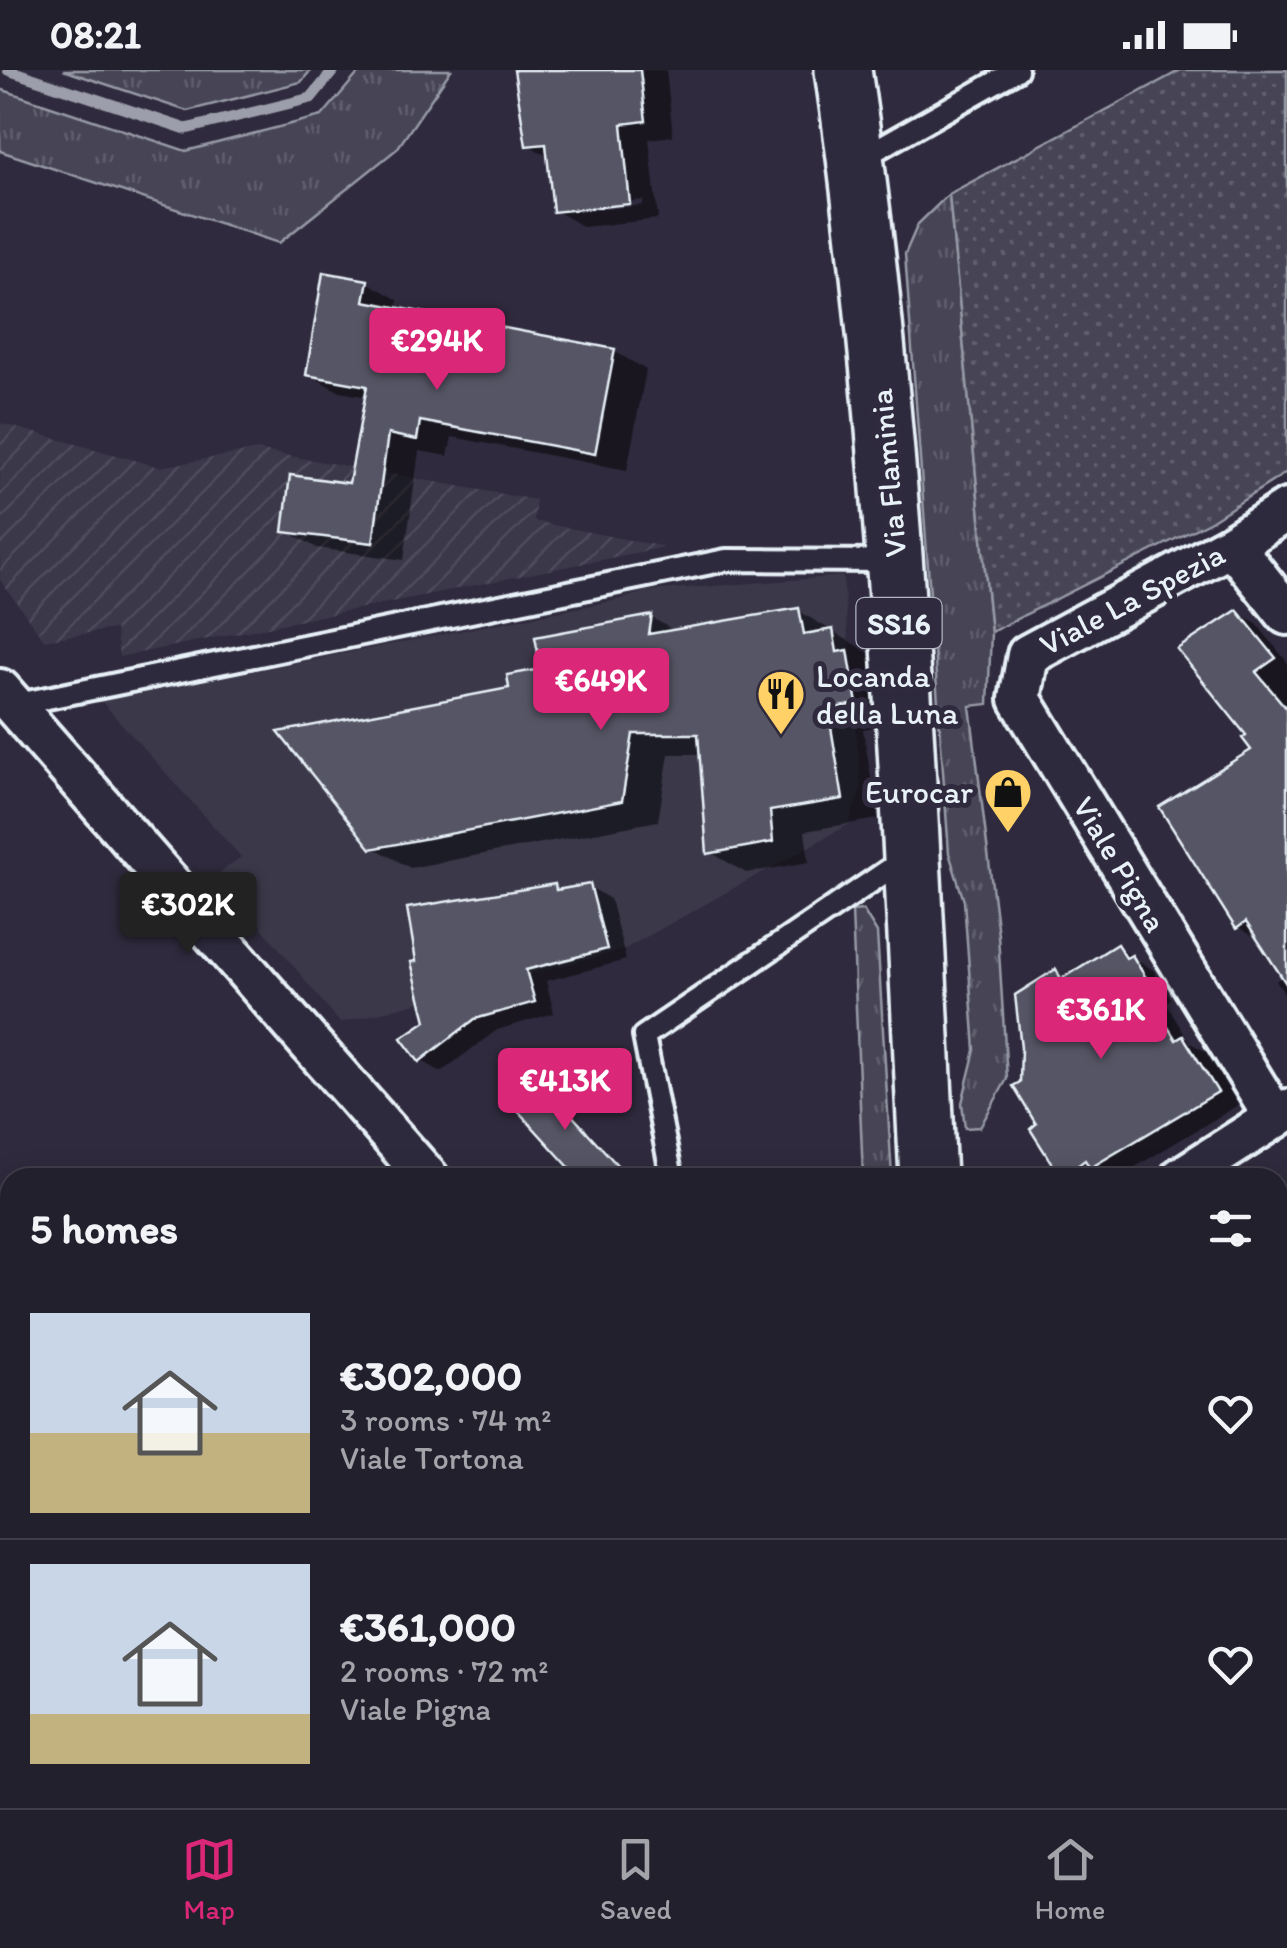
<!DOCTYPE html>
<html lang="en">
<head>
<meta charset="utf-8">
<style>
  :root { --surface:#23202e; --page:#2b2836; --text:#f1f3f6; --muted:#a3a3aa; --line:#403e4a; --accent:#db2777 }
  body { margin:0; font-family:Itim,sans-serif; background:var(--page); color:var(--text); height:100vh; display:flex; flex-direction:column; font-size:38px; white-space:nowrap }
  * { box-sizing:border-box; margin:0 }
  p { font-size:32px; color:var(--muted) }
  .icon { flex:none; width:55px; height:55px; fill:none; stroke:currentColor; stroke-width:2; stroke-linecap:round; stroke-linejoin:round }
  .map { position:relative; flex:1; overflow:hidden }
  .details { position:absolute; left:0px; top:1098px; width:1288px; height:642px; display:flex; flex-direction:column; background:var(--surface); border-radius:30px 30px 0 0; box-shadow:0 5px 25px #0003,0 0 0 2px var(--line) }
  .details>* { flex:none }
  .price { position:absolute; translate:-50% -85px; padding:0 22px; border-radius:10px; background:var(--accent); color:#fff; font-size:32px; line-height:65px; filter:drop-shadow(0 2px 5px #0008) }
  .price::after { content:''; position:absolute; left:50%; top:60px; width:30px; height:22px; margin-left:-15px; background:inherit; clip-path:polygon(0 0,100% 0,50% 100%) }
  .price.on { background:#222; color:#fff }
  ul { padding:0; list-style:none }
  li { display:flex; align-items:center; gap:30px; height:250px; padding:0 30px }
  li+li { border-top:2px solid var(--line) }
  li span { display:grid; place-items:center; flex:none; width:280px; height:200px; border-radius:0px; color:#555 }
  li>.icon { margin-inline-start:auto }
  span .icon { width:120px; height:120px; fill:#fffc; stroke-width:1 }
  li b { font-size:42px }
  h2 { display:flex; justify-content:space-between; align-items:center; height:120px; padding:0 30px; font-size:42px }
  .status { display:flex; justify-content:space-between; align-items:center; height:70px; padding:0 50px; background:var(--surface); direction:ltr }
  .status svg { height:28px; fill:currentColor }
  .tabs { display:flex; justify-content:space-around; align-items:center; height:140px; border-top:2px solid var(--line); background:var(--surface); font-size:28px; color:var(--muted) }
  .tabs a { display:grid; justify-items:center; gap:5px }
  .tabs .on { color:var(--accent) }
  .map>svg:first-child { display:block }
</style>
</head>
<body>
<div class="status"><b>08:21</b><svg viewBox="0 0 49 12"><path d="M0 12V9h3v3zM5 12V6h3v6zM10 12V3h3v9zM15 12V0h3v12zM26 1h20v11H26zM47 4h2v5h-2z"/></svg></div>
<div class="map">
<svg width="1287" height="1738" viewBox="0 0 1287 1738">
  <defs>
    <pattern id="industrial-furrows" width="10" height="10" patternUnits="userSpaceOnUse" patternTransform="scale(2.5)"><rect width="10" height="10" fill="#3b3749"/><path d="M-1 1l2-2M0 10L10 0M9 11l2-2" fill="none" stroke="#4e4b5b"/></pattern>
    <pattern id="grass-tufts" width="24" height="20" patternUnits="userSpaceOnUse" patternTransform="scale(2.5)"><rect width="24" height="20" fill="#464455"/><path d="M3 7l-1-3M5 7V3M7 7l1-3M15 17l-1-3M17 17v-4M19 17l1-3" fill="none" stroke="#615f6e"/></pattern>
    <pattern id="park-dots" width="8" height="8" patternUnits="userSpaceOnUse" patternTransform="scale(2.5)"><rect width="8" height="8" fill="#464455"/><path d="M2 2h.1M6 6h.1" fill="none" stroke="#615f6e" stroke-width="1.8" stroke-linecap="round"/></pattern>
  </defs>
  <rect width="100%" height="100%" fill="#2f2a3d"/>
  <filter id="ink" filterUnits="userSpaceOnUse"><feTurbulence type="fractalNoise" baseFrequency=".01" numOctaves="2"/><feDisplacementMap in="SourceGraphic" scale="20" xChannelSelector="R" yChannelSelector="G"/><feConvolveMatrix kernelMatrix="1 2 1 2 8 2 1 2 1" color-interpolation-filters="sRGB"/></filter>
  <g filter="url(#ink)">
    <path fill="#3b3749" d="M 843,506 L 861,718 L 848,755 L 623,880 L 340,953 L 218,804 L 241,787 L 101,631 L 622,529 L 646,521 Z"/>
    <path fill="url(#industrial-furrows)" d="M 0,353 L 160,397 L 257,380 L 536,430 L 534,451 L 665,477 L 119,587 L 115,559 L 44,570 L 0,510 Z"/>
    <g fill="url(#grass-tufts)" stroke="#979aa6" stroke-width="2.5">
      <path d="M 63,0 L 311,0 L 301,12 L 187,41 Z"/>
      <path d="M 361,0 L 451,0 L 397,79 L 279,173 L 0,81 L 0,19 L 186,81 L 322,46 Z"/>
      <path d="M 949,124 L 991,562 L 988,634 L 970,636 L 998,865 L 1007,1009 L 980,1057 L 965,1058 L 962,1033 L 975,980 L 964,831 L 949,783 L 905,184 L 918,154 Z"/>
      <path d="M 863,840 L 877,863 L 892,1107 L 863,1107 L 852,841 Z"/>
    </g>
    <g fill="url(#park-dots)" stroke="#979aa6" stroke-width="2.5">
      <path d="M 1181,0 L 1287,0 L 1287,402 L 1211,451 L 991,562 L 949,124 Z"/>
      <path d="M 996,1730 L 1153,1730 L 1153,1738 L 997,1738 Z"/>
    </g>
    <g fill="#0007" fill-rule="evenodd">
      <path d="M 517,0 L 666,0 L 673,66 L 649,69 L 658,149 L 583,157 L 555,140 L 549,87 L 528,75 ZM 643,130 L 643,135 L 578,142 L 578,137 Z"/>
      <path d="M 367,212 L 398,230 L 397,240 L 614,281 L 646,300 L 627,400 L 452,367 L 448,386 L 419,381 L 404,490 L 317,478 L 285,460 L 351,416 L 368,327 L 340,322 L 308,304 Z"/>
      <path d="M 799,541 L 869,583 L 871,597 L 884,604 L 893,654 L 863,659 L 878,749 L 805,761 L 809,792 L 746,803 L 710,782 L 702,684 L 669,684 L 658,751 L 410,798 L 373,777 L 512,620 L 544,601 L 651,547 L 676,562 Z"/>
      <path d="M 1237,542 L 1256,553 L 1287,592 L 1287,928 L 1276,911 L 1284,905 L 1256,868 L 1238,857 L 1255,680 L 1250,666 Z"/>
      <path d="M 555,817 L 562,821 L 590,817 L 610,829 L 626,890 L 546,911 L 554,943 L 497,960 L 441,1002 L 421,990 L 429,952 Z"/>
      <path d="M 1117,877 L 1153,900 L 1171,929 L 1165,932 L 1190,973 L 1205,981 L 1238,1035 L 1117,1108 L 1105,1104 L 1100,1108 L 1065,1108 L 1022,1013 L 1056,902 L 1067,908 Z"/>
      <path d="M 537,1010 L 546,1015 L 630,1108 L 582,1108 Z"/>
      <path d="M 1278,1159 L 1287,1178 L 1287,1357 L 1278,1364 Z"/>
      <path d="M 1287,1471 L 1287,1733 L 1278,1727 L 1278,1623 L 1280,1621 L 1278,1617 L 1278,1477 Z"/>
    </g>
    <g fill="none" stroke-linecap="round" stroke-linejoin="round">
      <path stroke="#9c9fab" stroke-width="11" d="M 8,0 L 186,59 L 311,28 L 334,0"/>
    </g>
    <g fill="#575565" stroke="#e8f1f8" stroke-width="2.5">
      <path d="M 514,0 L 640,0 L 646,51 L 622,54 L 630,134 L 553,142 L 546,74 L 526,76 Z"/>
      <path d="M 323,202 L 368,210 L 364,231 L 615,279 L 595,384 L 420,351 L 417,370 L 388,364 L 373,473 L 283,462 L 290,405 L 349,413 L 367,316 L 306,305 Z"/>
      <path d="M 799,538 L 804,564 L 833,559 L 837,582 L 848,580 L 857,634 L 828,639 L 843,729 L 770,741 L 773,772 L 707,784 L 698,664 L 633,664 L 622,731 L 371,779 L 278,662 L 509,618 L 507,605 L 541,599 L 535,567 L 652,545 L 649,564 Z"/>
      <path d="M 1237,540 L 1276,588 L 1256,602 L 1287,639 L 1287,915 L 1246,852 L 1236,859 L 1159,737 L 1251,680 L 1242,668 L 1246,665 L 1177,579 Z"/>
      <path d="M 555,814 L 556,820 L 590,814 L 607,879 L 526,900 L 535,932 L 475,949 L 419,992 L 401,968 L 426,951 L 411,892 L 416,891 L 407,838 Z"/>
      <path d="M 1117,874 L 1126,888 L 1132,885 L 1151,916 L 1145,920 L 1176,970 L 1183,966 L 1218,1022 L 1090,1098 L 1085,1090 L 1061,1108 L 1030,1059 L 1036,1054 L 1013,1016 L 1020,1012 L 1021,978 L 1015,925 L 1056,899 L 1061,909 Z"/>
      <path d="M 537,1007 L 629,1108 L 579,1108 L 510,1032 Z"/>
    </g>
    <g fill="none" stroke-linecap="round" stroke-linejoin="round">
      <g stroke="#e8f1f8" stroke-width="28">
        <g id="service">
          <path d="M 858,90 L 1017,0"/>
          <path d="M 13,635 L 726,490 L 891,491"/>
          <path d="M 672,1108 L 644,966 L 906,788"/>
        </g>
      </g>
      <g stroke="#e8f1f8" stroke-width="48">
        <g id="minor">
          <path d="M 1232,475 L 1287,544"/>
          <path d="M 0,620 L 428,1108"/>
          <path d="M 1275,1048 L 1020,629 L 1028,585 L 1232,475 L 1287,440"/>
          <path d="M 1181,1108 L 1287,1040"/>
          <path d="M 1278,1400 L 1287,1394"/>
          <path d="M 870,1730 L 871,1738"/>
          <path d="M 1185,1730 L 1186,1738"/>
        </g>
      </g>
      <g stroke="#e8f1f8" stroke-width="62">
        <g id="primary">
          <path d="M 843,0 C 897,367 909,738 928,1108"/>
          <path d="M 966,1730 L 966,1738"/>
        </g>
      </g>
      <use href="#service" stroke="#2f2a3d" stroke-width="20"/>
      <use href="#minor" stroke="#2f2a3d" stroke-width="40"/>
      <use href="#primary" stroke="#2f2a3d" stroke-width="55"/>
    </g>
  </g>
  <defs>
    <g id="restaurant-pin" transform="scale(2.5)"><path d="M0 17L-7.5 6A9.5 9.5 0 1 1 7.5 6Z" fill="#ffd166" stroke="#2f2a3d"/><path d="M-5-6h1v4h1v-4h1v4h1v-4h1v5L-1.5 .5V6h-2V.5L-5-1ZM5-6V6H3V1.5H1.5Q1.5-4 5-6Z" fill="#111"/></g>
    <g id="shop-pin" transform="scale(2.5)"><path d="M0 17L-7.5 6A9.5 9.5 0 1 1 7.5 6Z" fill="#ffd166" stroke="#2f2a3d"/><path d="M-5-2.5h2.3a2.7 3.5 0 0 1 5.4 0H5L5.5 6h-11ZM-1.5-2.5h3a1.5 2.3 0 0 0-3 0Z" fill="#111"/></g>
  </defs>
  <g fill-rule="evenodd">
    <use href="#restaurant-pin" x="781" y="624"/>
    <use href="#shop-pin" x="1008" y="722"/>
  </g>
  <g text-anchor="middle" dominant-baseline="central" stroke-width="10" stroke-linejoin="round" paint-order="stroke">
    <rect fill="#2f2a3d" stroke="#b0b5c0" stroke-width="2.5" x="856.5" y="528" width="85" height="50" rx="8"/>
    <g font-size="30" font-weight="bold" fill="#e8f1f8">
      <text x="899" y="553">SS16</text>
    </g>
    <g font-size="32" fill="#e8f1f8" stroke="#2f2a3d">
      <text transform="translate(888 403) rotate(-95)">Via Flaminia</text>
      <text transform="translate(1132 529) rotate(-28)">Viale La Spezia</text>
      <text transform="translate(1120 794) rotate(59)">Viale Pigna</text>
    </g>
    <g font-size="32" fill="#e8f1f8" stroke="#2f2a3d" text-anchor="start">
      <text x="816" y="606">Locanda<tspan x="816" dy="37">della Luna</tspan></text>
      <text x="973" y="722" text-anchor="end">Eurocar</text>
    </g>
  </g>
</svg>
<b class="price" style="left:437px;top:323px">€294K</b>
<b class="price" style="left:601px;top:663px">€649K</b>
<b class="price on" style="left:188px;top:887px">€302K</b>
<b class="price" style="left:1101px;top:992px">€361K</b>
<b class="price" style="left:565px;top:1063px">€413K</b>
<section class="details">
<h2>5 homes<svg class="icon" aria-label="filters" viewBox="0 0 24 24"><path d="M4 7h16M4 17h16"/><circle cx="9" cy="7" r="2"/><circle cx="15" cy="17" r="2"/></svg></h2>
<ul>
<li><span style="background:linear-gradient(#c9d6e8 60%,#c2b280 0)"><svg class="icon" aria-label="home" viewBox="0 0 24 24"><path d="M3 11l9-7 9 7M6 9v11h12V9"/></svg></span><div><b>€302,000</b><p>3 rooms · 74 m²</p><p>Viale Tortona</p></div><svg class="icon" aria-label="heart" viewBox="0 0 24 24"><path d="M12 20l-8-8c-3-5 5-10 8-4 3-6 11-1 8 4z"/></svg></li>
<li><span style="background:linear-gradient(#c9d6e8 75%,#c2b280 0)"><svg class="icon" aria-label="home" viewBox="0 0 24 24"><path d="M3 11l9-7 9 7M6 9v11h12V9"/></svg></span><div><b>€361,000</b><p>2 rooms · 72 m²</p><p>Viale Pigna</p></div><svg class="icon" aria-label="heart" viewBox="0 0 24 24"><path d="M12 20l-8-8c-3-5 5-10 8-4 3-6 11-1 8 4z"/></svg></li>
</ul>
</section>
</div>
<nav class="tabs">
<a class="on"><svg class="icon" aria-label="map" viewBox="0 0 24 24"><path d="M3 6l6-2 6 2 6-2v14l-6 2-6-2-6 2zM9 4v14M15 6v14"/></svg>Map</a>
<a><svg class="icon" aria-label="saved" viewBox="0 0 24 24"><path d="M7 4h10v16l-5-4-5 4z"/></svg>Saved</a>
<a><svg class="icon" aria-label="home" viewBox="0 0 24 24"><path d="M3 11l9-7 9 7M6 9v11h12V9"/></svg>Home</a>
</nav>
</body>
</html>
